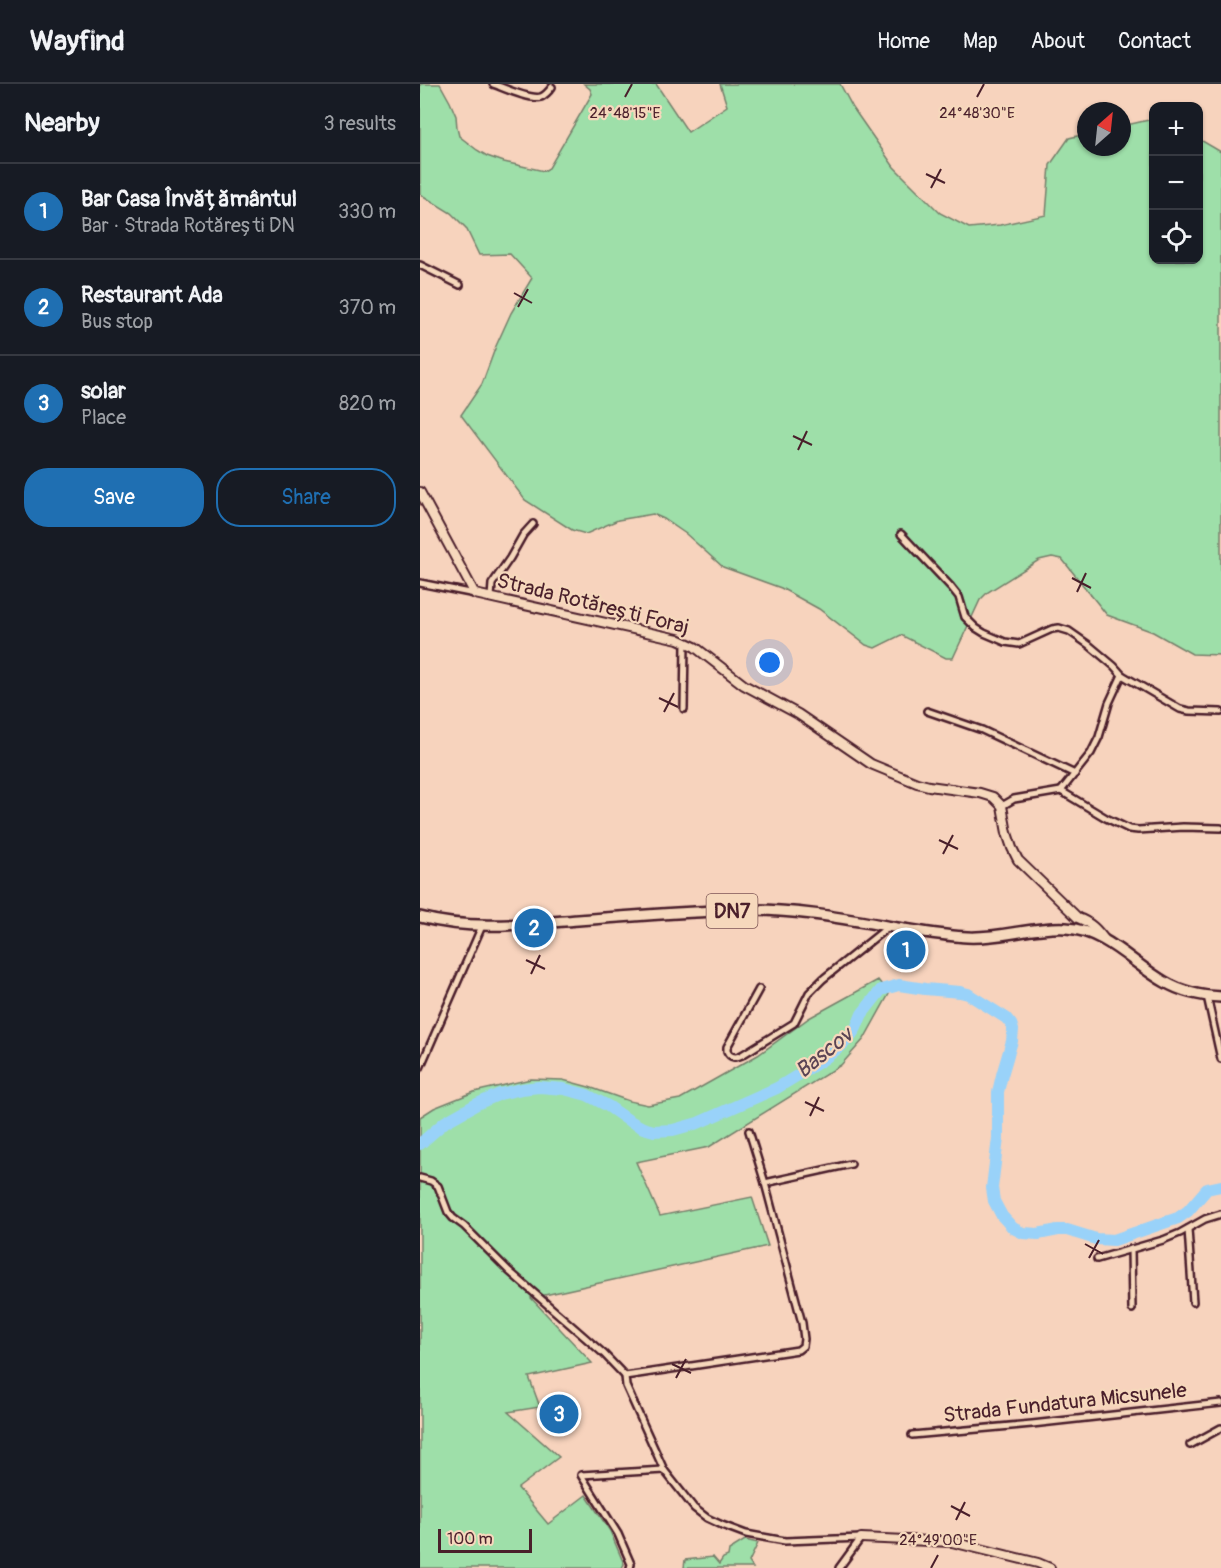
<!DOCTYPE html>
<html lang="en">
<head>
<meta charset="utf-8">
<style>
  :root { --surface:#171b24; --page:#20242c; --text:#f1f3f6; --muted:#9ea1a6; --line:#363941; --accent:#1f6fb2 }
  body { margin:0; font-family:Pangolin,sans-serif; background:var(--page); color:var(--text) }
  .controls { position:absolute; right:18px; top:18px; display:grid; overflow:hidden; border-radius:12px; box-shadow:0 2px 4px #0004 }
  .controls button { width:54px; height:54px; display:grid; place-items:center; padding:0; border:0; border-bottom:2px solid var(--line); background:var(--surface); color:var(--text); font:30px sans-serif }
  .compass { position:absolute; left:657px; top:18px; width:54px; height:54px; border-radius:50%; background:var(--surface); box-shadow:0 2px 4px #0004; rotate:27deg }
  .scale { position:absolute; left:18px; bottom:15px; width:94px; box-sizing:border-box; padding-left:6px; border:3px solid #4a1f2b; border-top:0; font-size:16px; line-height:21px; white-space:nowrap; color:#4a1f2b; -webkit-text-stroke:4px #f6d8bc; paint-order:stroke }
  .you { position:absolute; left:350px; top:579px; width:21px; height:21px; margin:-15px; border:4px solid #fff; border-radius:50%; background:#1a73e8; box-shadow:0 0 0 9px #1a73e833 }
  .badge { display:grid; place-items:center; width:39px; height:39px; border-radius:50%; background:var(--accent); color:#fff; font-size:20px; font-weight:700 }
  .pin { position:absolute; translate:-50% -50%; border:3px solid #fff; box-shadow:0 2px 6px #0006 }
  .list { margin:0; padding:0; list-style:none }
  h2 { display:flex; justify-content:space-between; align-items:center; height:78px; margin:0; padding:0 24px; font-size:26px }
  h2 small { font-size:20px; font-weight:400; color:var(--muted) }
  .list li { display:grid; grid-template-columns:39px 1fr auto; gap:18px; align-items:center; box-sizing:border-box; height:96px; padding:0 24px; border-top:2px solid var(--line) }
  .list b { display:block; font-size:22px; white-space:nowrap }
  .list p { margin:0; font-size:20px; white-space:nowrap; color:var(--muted) }
  .list em { font-size:20px; font-style:normal; color:var(--muted) }
  .actions { display:flex; gap:12px; padding:18px 24px }
  .actions a { flex:1; padding:14px 0; border:2px solid var(--accent); border-radius:24px; text-align:center; font-size:21px; color:var(--accent) }
  .actions .main { background:var(--accent); color:#fff }
  .icon { flex:none; width:33px; height:33px; fill:none; stroke:currentColor; stroke-width:2; stroke-linecap:round; stroke-linejoin:round }
  .map { position:relative; flex:none; width:801px; height:1484px; overflow:hidden }
  header { display:flex; align-items:center; gap:36px; box-sizing:border-box; height:84px; padding:0 30px; background:var(--surface); border-bottom:2px solid var(--line) }
  header strong { font-size:28px }
  nav { display:flex; gap:33px; margin-inline-start:auto; font-size:21px }
  main { display:flex }
  aside { flex:1; background:var(--surface) }
  .map>svg:first-child { display:block }
  .green { fill:#9edfa9; stroke:#747f6a; stroke-width:1.5 }
  .lines { fill:none; stroke-linecap:round; stroke-linejoin:round }
  .river { stroke:#99d2f9; stroke-width:12 }
  .street-casing { stroke:#4a1f2b; stroke-width:10 }
  .secondary-casing { stroke:#4a1f2b; stroke-width:12 }
  .highway-casing { stroke:#4a1f2b; stroke-width:14 }
  .street { stroke:#f6d8bc; stroke-width:5 }
  .secondary { stroke:#f6d8bc; stroke-width:8 }
  .highway { stroke:#f6d8bc; stroke-width:9 }
  .ticks { fill:none; stroke:#4a1f2b; stroke-width:2 }
  .labels { text-anchor:middle; dominant-baseline:central; stroke-width:4.5; stroke-linejoin:round; paint-order:stroke }
  .shield { fill:#f6d8bc; stroke:#7e5656; stroke-width:1.5 }
  .shield-label { font-size:20px; font-weight:bold; fill:#4a1f2b }
  .street-label { font-size:21px; fill:#4a1f2b; stroke:#f6d8bc }
  .water-label { font-size:22px; font-style:italic; fill:#5a4354; stroke:#f6d8bc }
  .ticks-label { font-size:15px; text-anchor:middle; fill:#4a1f2b; stroke:#f6d8bc; stroke-width:4.5; stroke-linejoin:round; paint-order:stroke }
</style>
</head>
<body>
<header>
<strong>Wayfind</strong>
<nav><a>Home</a><a>Map</a><a>About</a><a>Contact</a></nav>
</header>
<main>
<aside>
<h2>Nearby<small>3 results</small></h2>
<ul class="list">
<li><span class="badge">1</span><div><b>Bar Casa Învățământul</b><p>Bar · Strada Rotărești DN</p></div><em>330 m</em></li>
<li><span class="badge">2</span><div><b>Restaurant Ada</b><p>Bus stop</p></div><em>370 m</em></li>
<li><span class="badge">3</span><div><b>solar</b><p>Place</p></div><em>820 m</em></li>
</ul>
<div class="actions"><a class="main">Save</a><a>Share</a></div>
</aside>
<div class="map">
<svg width="801" height="1484" viewBox="0 0 801 1484">
  <rect width="100%" height="100%" fill="#f7d3bd"/>
  <filter id="ink" filterUnits="userSpaceOnUse"><feTurbulence type="fractalNoise" baseFrequency=".0167" numOctaves="2"/><feDisplacementMap in="SourceGraphic" scale="12" xChannelSelector="R" yChannelSelector="G"/><feConvolveMatrix kernelMatrix="1 2 1 2 8 2 1 2 1" color-interpolation-filters="sRGB"/></filter>
  <g filter="url(#ink)">
    <!-- green -->
    <g class="green">
      <path d="M0,0H20L30,18L36,32L37,44L39,52L57,66L67,72L84,78L124,87L129,84L172,10L170,5L164,0H236L268,48L307,22L300,0H420L433,24L474,83L520,129L549,144L580,141L626,131L630,81L649,54L666,50V63H702V42L733,35L734,176H778L779,55L801,68V571L772,570L733,548L687,531L642,475L632,473L619,476L568,508L560,516L533,574H526L481,551L455,564L446,561L399,525L361,504L303,483L266,450L244,435L233,430L198,436L166,450L152,446L105,416L41,331L62,300L76,262L91,229L112,194L90,170L59,171L46,144L31,129L0,110Z"/>
      <path d="M458,896L469,910L444,955L421,981L289,1063L216,1078L240,1132L332,1113L348,1162L111,1214L172,1279L109,1293L120,1323L88,1328L139,1373L98,1404L128,1440L166,1411L190,1447L204,1480L202,1484H0V1033L14,1024L54,1008L111,995L143,996L169,1003L209,1017L228,1021L260,1015L338,971L389,934Z"/>
      <path d="M325,1456L338,1459L329,1478L333,1484H264L265,1476L293,1473L299,1480L303,1474L308,1472L309,1466Z"/>
    </g>
    <g class="lines">
      <!-- river -->
      <path class="river" d="M0,1060L25,1038L57,1020L80,1010L102,1005L119,1003L144,1005L167,1011L188,1022L208,1036L223,1044L234,1047L253,1046L278,1039L357,1004L401,977L420,963L429,954L436,944L442,930L461,906L479,901L505,905L540,908L548,910L586,934L591,940L593,946L592,957L582,991L578,1008V1054L572,1104L574,1117L582,1132L593,1144L603,1149L618,1150L638,1146H647L676,1155L694,1156L758,1134L768,1127L787,1105L801,1102"/>
      <defs>
        <g id="street">
          <path d="M73,0C84,4 110,16 121,13C126,11 129,7 132,3"/>
          <path d="M0,181L40,201"/>
          <path d="M481,450L531,503L539,513L545,533L556,544L564,549L585,558L599,560L632,545L639,544L649,547L669,561L694,582L702,591L760,625L769,627L801,628"/>
          <path d="M0,499L55,510"/>
          <path d="M71,513L72,500L90,474L103,451L113,440"/>
          <path d="M264,625L265,559"/>
          <path d="M507,627L562,646L655,690"/>
          <path d="M641,707L671,669L679,653L689,619L702,591"/>
          <path d="M582,722L594,715L641,707L686,734L709,745L718,746L763,743L801,744"/>
          <path d="M339,905L307,963V967C310,974 316,974 322,971L374,939L389,909L403,895L468,843"/>
          <path d="M787,912L801,975"/>
          <path d="M0,984L62,842"/>
          <path d="M0,1094L11,1097L18,1102L28,1128L33,1134L44,1142L89,1187L184,1270L205,1292"/>
          <path d="M345,1099L431,1080"/>
          <path d="M768,1145L773,1218"/>
          <path d="M711,1165L712,1225"/>
          <path d="M677,1175L743,1156L760,1149L785,1135L801,1130"/>
          <path d="M205,1292L378,1266L383,1262L384,1255L382,1239L345,1099L329,1047"/>
          <path d="M205,1292L206,1302L244,1386L274,1424L287,1434L302,1441L326,1450L365,1457L441,1454"/>
          <path d="M492,1351L612,1340L801,1319"/>
          <path d="M770,1361L801,1344"/>
          <path d="M210,1484L211,1480L198,1450L161,1391L244,1386"/>
          <path d="M419,1484L441,1454"/>
        </g>
        <g id="secondary">
          <path d="M0,408L55,510L258,555L275,563L324,601L378,630L451,680L497,699L509,702L560,709L573,713L582,722L587,749L592,764L598,776L658,834C670,838 677,846 684,855"/>
          <path d="M441,1454L532,1458L618,1479L630,1484"/>
        </g>
        <path id="highway" d="M0,833C52,847 105,840 158,836C214,832 270,827 326,826C379,825 432,836 484,845C505,848 526,852 547,853C580,855 613,842 646,844C685,846 713,880 745,898C762,908 781,912 801,913"/>
      </defs>
      <!-- street casing -->
      <use href="#street" class="street-casing"/>
      <!-- secondary casing -->
      <use href="#secondary" class="secondary-casing"/>
      <!-- highway casing -->
      <use href="#highway" class="highway-casing"/>
      <!-- street -->
      <use href="#street" class="street"/>
      <!-- secondary -->
      <use href="#secondary" class="secondary"/>
      <!-- highway -->
      <use href="#highway" class="highway"/>
    </g>
  </g>
  <!-- ticks -->
  <path class="ticks" d="M205,13L212,0M557,13L564,0M506,90L525,99M511,104L521,85M94,209L112,219M98,223L108,205M373,352L392,361M378,366L387,347M652,494L671,504M657,508L666,489M239,614L258,623M244,628L254,609M519,756L538,765M523,770L533,751M106,876L125,885M111,890L120,871M385,1018L404,1027M390,1032L399,1013M665,1160L683,1170M669,1174L679,1156M252,1280L271,1289M256,1294L266,1275M531,1422L550,1432M536,1436L545,1418M511,1484L518,1471"/>
  <g class="labels">
    <!-- shield labels -->
    <rect class="shield" x="286.5" y="810" width="51" height="34" rx="4.5"/>
    <g class="shield-label">
      <text x="312" y="827">DN7</text>
    </g>
    <!-- street labels -->
    <g class="street-label">
      <text transform="translate(173 520) rotate(14)">Strada Rotărești Foraj</text>
      <text transform="translate(645 1319) rotate(-6)">Strada Fundatura Micsunele</text>
    </g>
    <!-- water labels -->
    <g class="water-label">
      <text transform="translate(404 969) rotate(-39)">Bascov</text>
    </g>
  </g>
  <g class="ticks-label">
    <text x="205" y="34">24°48'15"E</text>
    <text x="557" y="34">24°48'30"E</text>
    <text x="518" y="1461">24°49'00"E</text>
  </g>
</svg>
<div class="controls">
<button>+</button>
<button>−</button>
<button><svg class="icon" aria-label="locate" viewBox="0 0 24 24"><circle cx="12" cy="12" r="6"/><path d="M12 2v4M12 18v4M2 12h4M18 12h4"/></svg></button>
</div>
<svg class="compass" viewBox="-18 -18 36 36"><path d="M0-13l5 13h-10z" fill="#e53935"/><path d="M0 13l5-13h-10z" fill="#9ea1a6"/></svg>
<div class="scale">100 m</div>
<div class="you"></div>
<div class="pin badge" style="left:486px;top:866px">1</div>
<div class="pin badge" style="left:114px;top:844px">2</div>
<div class="pin badge" style="left:139px;top:1330px">3</div>
</div>
</main>
</body>
</html>
